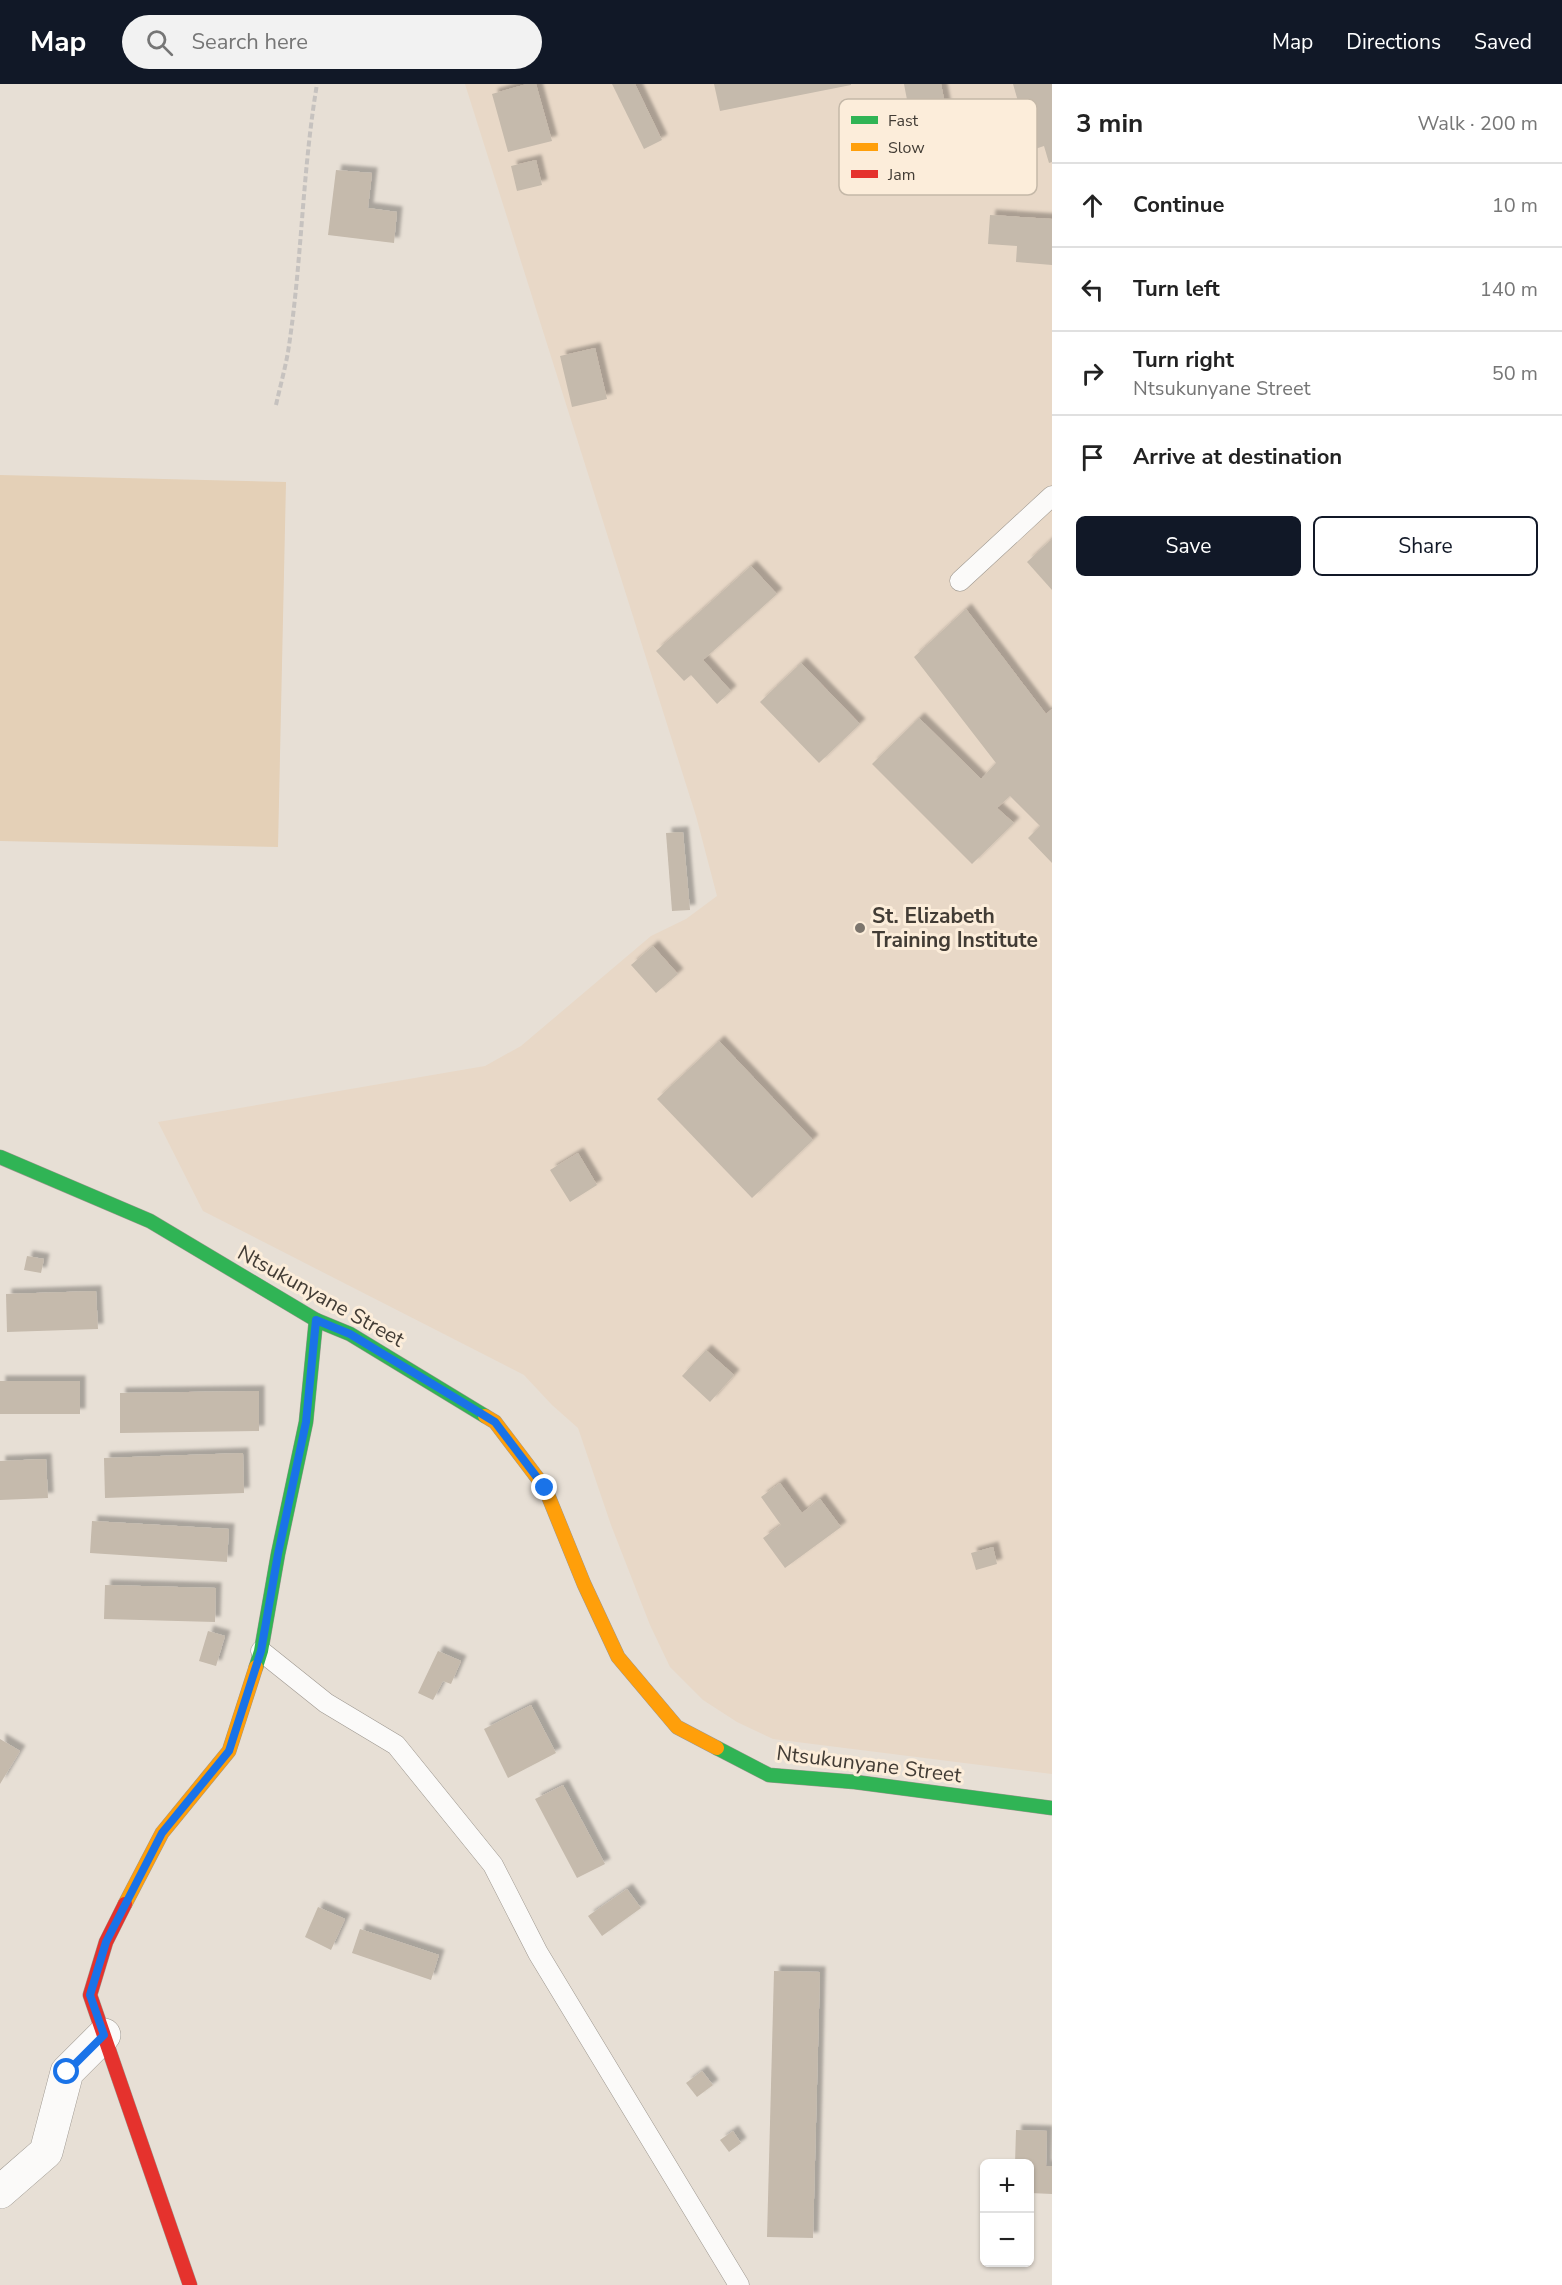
<!DOCTYPE html>
<html lang="en">
<head>
<meta charset="utf-8">
<style>
  :root { --surface:#fff; --page:#f2f2f2; --text:#222; --muted:#767676; --line:#e0e0e0; --accent:#111827 }
  body { margin:0; font-family:"Nunito Sans",sans-serif; background:var(--page); color:var(--text) }
  .controls { position:absolute; right:18px; bottom:18px; display:grid; overflow:hidden; border-radius:9px; box-shadow:0 2px 4px #0004 }
  .controls button { width:54px; height:54px; display:grid; place-items:center; padding:0; border:0; border-bottom:2px solid var(--line); background:var(--surface); color:var(--text); font:30px sans-serif }
  .stop { position:absolute; width:18px; height:18px; margin:-14px; border:4px solid #1a73e8; border-radius:50%; background:#fff }
  .stop.end { background:#1a73e8; border-color:#fff; box-shadow:0 2px 6px #0008 }
  .list { margin:0; padding:0; list-style:none }
  h2 { display:flex; justify-content:space-between; align-items:center; height:78px; margin:0; padding:0 24px; font-size:26px }
  h2 small { font-size:20px; font-weight:400; color:var(--muted) }
  .list li { display:grid; grid-template-columns:39px 1fr auto; gap:18px; align-items:center; box-sizing:border-box; height:84px; padding:0 24px; border-top:2px solid var(--line) }
  .list b { display:block; font-size:22px; white-space:nowrap }
  .list p { margin:0; font-size:20px; white-space:nowrap; color:var(--muted) }
  .list em { font-size:20px; font-style:normal; color:var(--muted) }
  .actions { display:flex; gap:12px; padding:18px 24px }
  .actions a { flex:1; padding:14px 0; border:2px solid var(--accent); border-radius:9px; text-align:center; font-size:21px; color:var(--accent) }
  .actions .main { background:var(--accent); color:#fff }
  .icon { flex:none; width:33px; height:33px; fill:none; stroke:currentColor; stroke-width:2; stroke-linecap:round; stroke-linejoin:round }
  .map { position:relative; flex:none; width:1052px; height:2201px; overflow:hidden }
  header { display:flex; align-items:center; gap:36px; box-sizing:border-box; height:84px; padding:0 30px; background:var(--accent); color:#fff }
  header strong { font-size:28px }
  nav { display:flex; gap:33px; margin-inline-start:auto; font-size:21px }
  .search { width:420px; height:54px; background:var(--page); display:flex; align-items:center; gap:15px; box-sizing:border-box; padding:0 21px; border-radius:33px; color:var(--muted); font-size:22px }
  main { display:flex }
  aside { flex:1; background:var(--surface) }
  .map>svg:first-child { display:block }
  .built { fill:#e8d8c7 }
  .green { fill:#e4d0b7 }
  .building { fill:#c5baac; filter:url(#shadow) }
  .lines { fill:none; stroke-linecap:round; stroke-linejoin:round }
  .lane-casing { stroke:#9d978f; stroke-width:21 }
  .street-casing { stroke:#9d978f; stroke-width:34 }
  .fast-casing { stroke:#9d978f; stroke-width:15 }
  .slow-casing { stroke:#9d978f; stroke-width:15 }
  .jam-casing { stroke:#9d978f; stroke-width:15 }
  .path { stroke:#c6c2bf; stroke-width:4; stroke-dasharray:6 3; stroke-linecap:butt }
  .lane { stroke:#fbfaf9; stroke-width:20 }
  .street { stroke:#fbfaf9; stroke-width:33 }
  .fast { stroke:#30b455; stroke-width:14 }
  .slow { stroke:#ff9f0a; stroke-width:14 }
  .jam { stroke:#e5322d; stroke-width:14 }
  .route { stroke:#1a73e8; stroke-width:8 }
  .poi-dot { fill:#7c756d; stroke:#fcedda; stroke-width:2 }
  .labels { text-anchor:middle; dominant-baseline:central; stroke-width:6; stroke-linejoin:round; paint-order:stroke }
  .poi-label { font-size:21px; font-weight:bold; fill:#423c35; stroke:#fcedda; text-anchor:start }
  .street-label { font-size:21px; fill:#423c35; stroke:#fcedda }
  .key { fill:#fcedda; stroke:#c4b8a8; stroke-width:1.5 }
  .key-label { font-size:16px; fill:#423c35 }
</style>
</head>
<body>
<header>
<strong>Map</strong>
<div class="search"><svg class="icon" aria-label="search" viewBox="0 0 24 24"><circle cx="10" cy="10" r="6"/><path d="M15 15l6 6"/></svg>Search here</div>
<nav><a>Map</a><a>Directions</a><a>Saved</a></nav>
</header>
<main>
<div class="map">
<svg width="1052" height="2201" viewBox="0 0 1052 2201">
  <defs>
    <filter id="shadow"><feDropShadow dx="5.5" dy="-5.5" stdDeviation="1.5" flood-color="#0004"/></filter>
  </defs>
  <rect width="100%" height="100%" fill="#e7dfd5"/>
  <!-- built -->
  <path class="built" d="M465,0H1052V1690L773,1655L737,1638L703,1616L670,1583L650,1541L611,1441L578,1344L552,1321L524,1291L203,1127L158,1038L485,982L521,962L651,852L686,835L717,812L696,732Z"/>
  <!-- green -->
  <path class="green" d="M0,391L286,398L278,763L0,757Z"/>
  <!-- building -->
  <g class="building">
    <path d="M527,0H536L552,57L508,68L492,10Z"/>
    <path d="M612,0H635L662,56L644,65Z"/>
    <path d="M714,0H851V1L720,27Z"/>
    <path d="M904,0H941L948,35L912,42Z"/>
    <path d="M1013,0H1052V78L1049,79L1044,62L1032,66Z"/>
    <path d="M536,76L542,101L517,107L511,82Z"/>
    <path d="M336,86L372,89L368,124L397,128L394,159L328,151Z"/>
    <path d="M990,131L1052,135V181L1016,178L1017,162L988,160Z"/>
    <path d="M595,264L607,315L572,323L560,272Z"/>
    <path d="M1052,455V506L1027,478Z"/>
    <path d="M751,482L777,510L703,576L731,607L717,620L691,591L684,597L656,567Z"/>
    <path d="M966,525L1046,630L1052,625V779L1028,754L1040,742L1010,712L997,724L1014,739L972,780L872,680L919,634L981,695L996,679L914,573Z"/>
    <path d="M801,579L860,640L819,679L760,618Z"/>
    <path d="M683,748L690,826L672,827L666,749Z"/>
    <path d="M653,862L678,890L656,909L631,881Z"/>
    <path d="M719,957L813,1056L752,1114L657,1015Z"/>
    <path d="M578,1069L597,1101L570,1118L550,1086Z"/>
    <path d="M27,1172L44,1175L41,1189L24,1186Z"/>
    <path d="M96,1207L98,1245L7,1248L6,1210Z"/>
    <path d="M706,1266L734,1291L710,1318L682,1292Z"/>
    <rect x="0" y="1297" width="80" height="33"/>
    <path d="M259,1307V1347L120,1349V1309Z"/>
    <path d="M243,1369L244,1409L105,1414L104,1374Z"/>
    <path d="M46,1375L48,1414L0,1416V1377Z"/>
    <path d="M780,1399L802,1429L820,1415L841,1443L785,1484L763,1454L781,1441L761,1413Z"/>
    <path d="M92,1437L229,1445L227,1478L90,1469Z"/>
    <path d="M993,1463L997,1480L976,1486L971,1469Z"/>
    <path d="M105,1501L216,1504L215,1538L104,1535Z"/>
    <path d="M208,1547L225,1552L216,1582L199,1577Z"/>
    <path d="M438,1567L461,1577L451,1600L443,1597L433,1616L418,1609Z"/>
    <path d="M531,1621L556,1669L508,1694L484,1645Z"/>
    <path d="M0,1655L20,1667L0,1700Z"/>
    <path d="M563,1701L605,1780L577,1794L535,1715Z"/>
    <path d="M627,1805L641,1824L602,1852L588,1832Z"/>
    <path d="M318,1823L345,1835L331,1866L305,1853Z"/>
    <path d="M360,1845L439,1871L431,1896L352,1869Z"/>
    <path d="M774,1887L820,1888L813,2154L767,2153Z"/>
    <path d="M702,1987L713,2001L697,2013L686,1999Z"/>
    <path d="M1016,2046L1047,2047L1046,2082H1052V2110L1030,2109V2080H1015Z"/>
    <path d="M733,2047L741,2059L729,2068L720,2056Z"/>
  </g>
  <g class="lines">
    <defs>
      <g id="lane">
        <path d="M960,497L1052,412"/>
        <path d="M261,1567L326,1619L396,1661L493,1781L538,1869L739,2201"/>
      </g>
      <path id="street" d="M0,2108L46,2068L67,1988L104,1951"/>
      <g id="fast">
        <path d="M0,1073L150,1137L316,1236L350,1250L485,1332"/>
        <path d="M256,1583L261,1567L278,1470L306,1338L316,1236"/>
        <path d="M717,1664L769,1691L855,1698L1052,1724"/>
      </g>
      <g id="slow">
        <path d="M485,1332L495,1338L545,1404L584,1500L618,1573L677,1643L717,1664"/>
        <path d="M125,1820L162,1749L229,1667L256,1583"/>
      </g>
      <path id="jam" d="M125,1820L106,1858L90,1911L190,2201"/>
    </defs>
    <!-- lane casing -->
    <use href="#lane" class="lane-casing"/>
    <!-- street casing -->
    <use href="#street" class="street-casing"/>
    <!-- fast casing -->
    <use href="#fast" class="fast-casing"/>
    <!-- slow casing -->
    <use href="#slow" class="slow-casing"/>
    <!-- jam casing -->
    <use href="#jam" class="jam-casing"/>
    <!-- path -->
    <path class="path" d="M276,321C280,303 285,285 288,268C302,179 302,89 317,0"/>
    <!-- lane -->
    <use href="#lane" class="lane"/>
    <!-- street -->
    <use href="#street" class="street"/>
    <!-- fast -->
    <use href="#fast" class="fast"/>
    <!-- slow -->
    <use href="#slow" class="slow"/>
    <!-- jam -->
    <use href="#jam" class="jam"/>
  </g>
  <g class="lines">
    <!-- route -->
    <path class="route" d="M67,1988L104,1951L90,1911L106,1858L162,1749L229,1667L261,1567L278,1470L306,1338L316,1236L350,1250L495,1338L545,1404"/>
  </g>
  <!-- markers -->
  <circle class="poi-dot" cx="860" cy="844" r="6"/>
  <g class="labels">
    <!-- poi labels -->
    <g class="poi-label">
      <text x="872" y="832">St. Elizabeth<tspan x="872" dy="24">Training Institute</tspan></text>
    </g>
    <!-- street labels -->
    <g class="street-label">
      <text transform="translate(321 1212) rotate(29)">Ntsukunyane Street</text>
      <text transform="translate(869 1680) rotate(7)">Ntsukunyane Street</text>
    </g>
  </g>
  <!-- legend -->
  <rect x="839" y="15" width="198" height="96" rx="9" class="key"/>
  <rect x="851" y="32" width="27" height="8" fill="#30b455"/>
  <rect x="851" y="59" width="27" height="8" fill="#ff9f0a"/>
  <rect x="851" y="86" width="27" height="8" fill="#e5322d"/>
  <g class="key-label">
    <text x="888" y="42">Fast</text>
    <text x="888" y="69">Slow</text>
    <text x="888" y="96">Jam</text>
  </g>
</svg>
<div class="controls">
<button>+</button>
<button>−</button>
</div>
<div class="stop" style="left:67px;top:1988px"></div>
<div class="stop end" style="left:545px;top:1404px"></div>
</div>
<aside>
<h2>3 min<small>Walk · 200 m</small></h2>
<ul class="list">
<li><svg class="icon" aria-label="ahead" viewBox="0 0 24 24"><path d="M12 20V5M6 11l6-6 6 6"/></svg><div><b>Continue</b></div><em>10 m</em></li>
<li><svg class="icon" aria-label="left" viewBox="0 0 24 24"><path d="M17 20v-9H6M10 6l-5 5 5 5"/></svg><div><b>Turn left</b></div><em>140 m</em></li>
<li><svg class="icon" aria-label="right" viewBox="0 0 24 24"><path d="M7 20v-9h11M14 6l5 5-5 5"/></svg><div><b>Turn right</b><p>Ntsukunyane Street</p></div><em>50 m</em></li>
<li><svg class="icon" aria-label="arrive" viewBox="0 0 24 24"><path d="M6 21V4h12l-3 4 3 4H6"/></svg><div><b>Arrive at destination</b></div></li>
</ul>
<div class="actions"><a class="main">Save</a><a>Share</a></div>
</aside>
</main>
</body>
</html>
